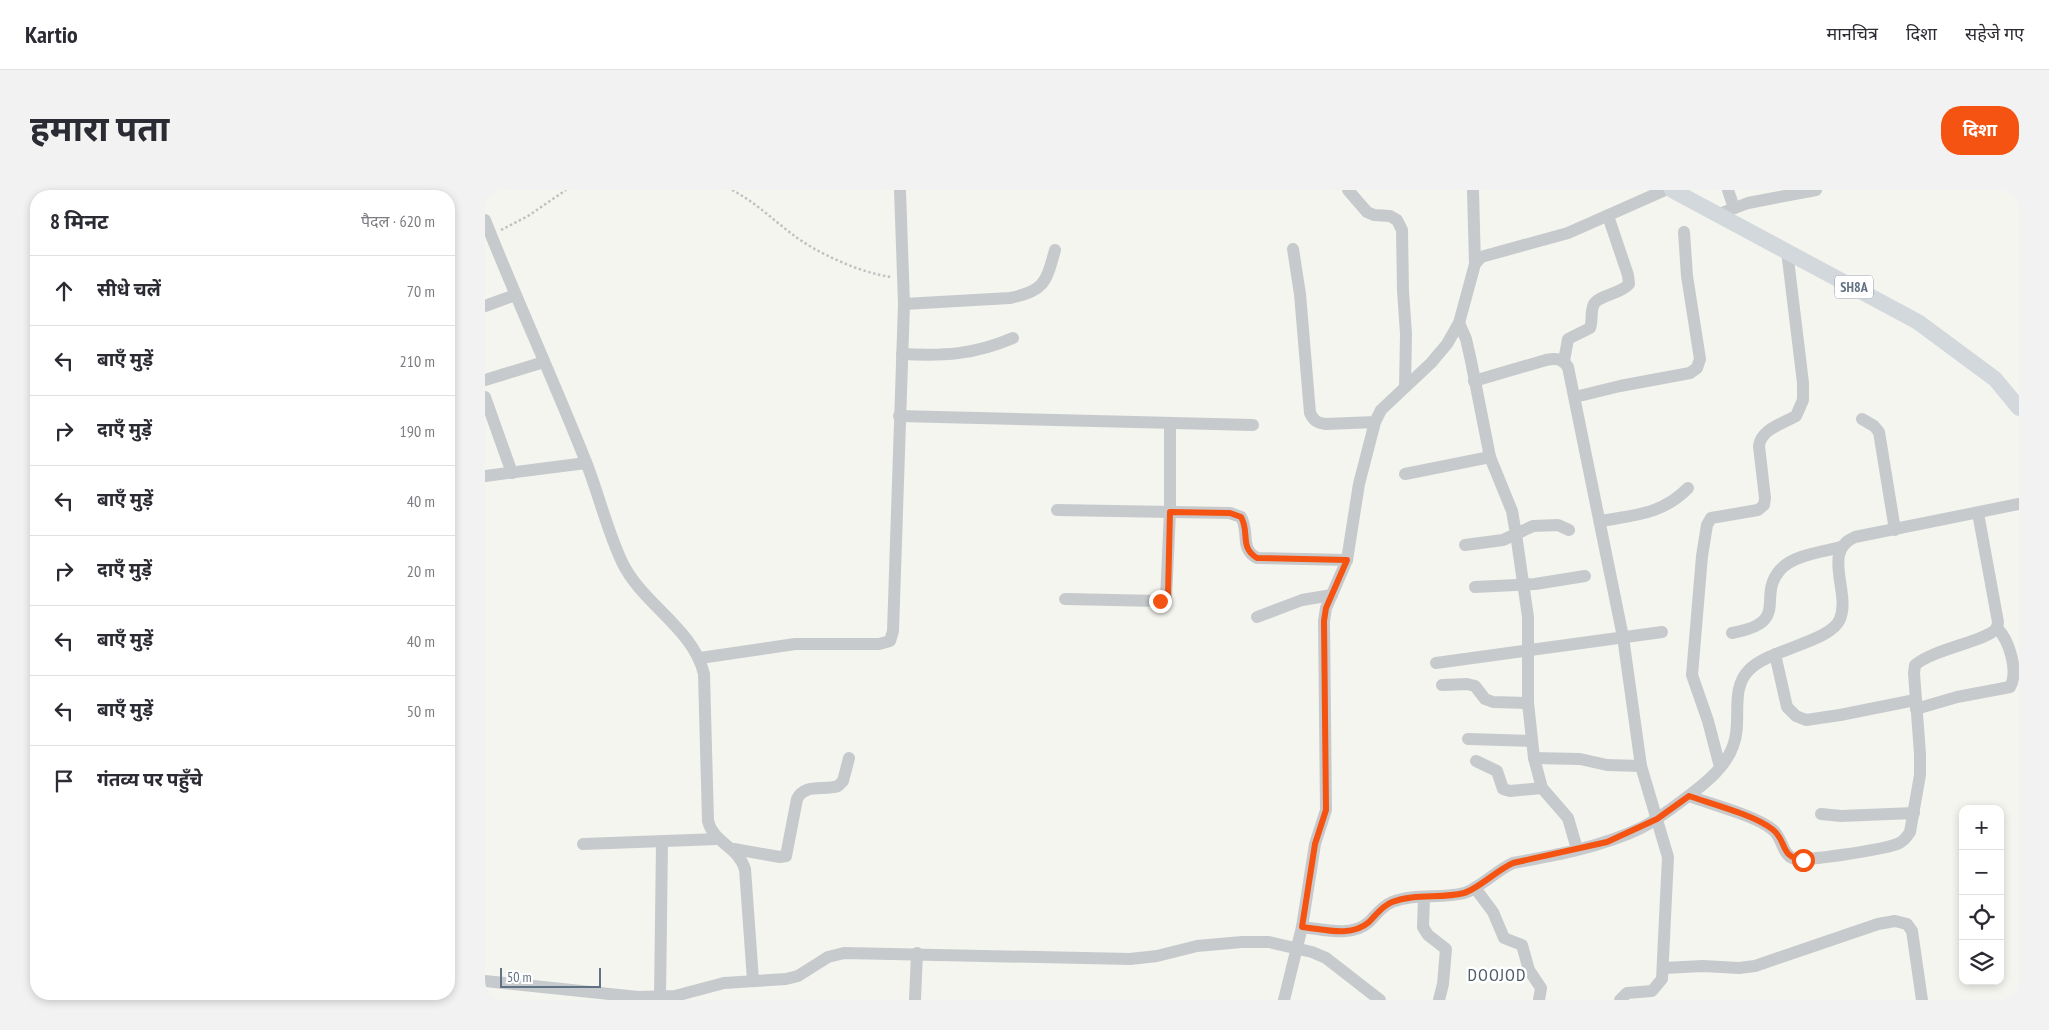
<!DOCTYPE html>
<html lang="hi">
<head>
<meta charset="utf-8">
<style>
  :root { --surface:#fff; --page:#f2f2f3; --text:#2b2b33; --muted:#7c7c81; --line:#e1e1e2; --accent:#f45311 }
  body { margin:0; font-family:"PT Sans Narrow","Noto Sans Devanagari",sans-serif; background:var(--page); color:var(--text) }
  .controls { position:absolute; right:15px; bottom:15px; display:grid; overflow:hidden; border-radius:10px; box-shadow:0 2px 8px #0003 }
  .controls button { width:45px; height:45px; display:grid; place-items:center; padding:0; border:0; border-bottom:1px solid var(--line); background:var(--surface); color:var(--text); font:25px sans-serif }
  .scale { position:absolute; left:15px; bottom:12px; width:101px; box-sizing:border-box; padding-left:5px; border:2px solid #617284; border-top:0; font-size:14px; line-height:18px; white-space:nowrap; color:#617284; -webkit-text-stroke:4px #fff; paint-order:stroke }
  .stop { position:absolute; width:15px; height:15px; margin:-11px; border:4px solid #f45311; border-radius:50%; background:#fff }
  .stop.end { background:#f45311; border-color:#fff; box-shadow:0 1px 5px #0008 }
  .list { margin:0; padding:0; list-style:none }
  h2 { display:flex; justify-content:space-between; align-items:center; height:65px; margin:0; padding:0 20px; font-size:21px }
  h2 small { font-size:16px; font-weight:400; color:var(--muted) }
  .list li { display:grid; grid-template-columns:32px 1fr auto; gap:15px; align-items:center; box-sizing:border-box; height:70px; padding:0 20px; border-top:1px solid var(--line) }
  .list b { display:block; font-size:19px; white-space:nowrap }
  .list em { font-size:16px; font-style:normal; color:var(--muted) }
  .icon { flex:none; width:28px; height:28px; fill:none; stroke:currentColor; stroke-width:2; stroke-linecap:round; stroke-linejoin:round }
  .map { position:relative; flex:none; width:1534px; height:810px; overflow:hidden; border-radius:20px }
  header { display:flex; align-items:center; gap:30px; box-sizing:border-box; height:70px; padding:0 25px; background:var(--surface); border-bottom:1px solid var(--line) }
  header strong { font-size:24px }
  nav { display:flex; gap:28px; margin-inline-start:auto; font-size:18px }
  .intro { display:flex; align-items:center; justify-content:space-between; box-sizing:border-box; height:120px; padding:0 30px }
  h1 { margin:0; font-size:35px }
  .button { padding:12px 22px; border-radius:20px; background:var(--accent); color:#fff; font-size:18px; font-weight:700 }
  main { display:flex; gap:30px; padding:0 30px }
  aside { flex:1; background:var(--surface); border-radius:20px; box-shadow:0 2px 8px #0003 }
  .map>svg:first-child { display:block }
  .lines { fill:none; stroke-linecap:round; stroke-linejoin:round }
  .path { stroke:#c0c1c3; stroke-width:2.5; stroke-dasharray:2.5 2.5; stroke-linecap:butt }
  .minor { stroke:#c7cacd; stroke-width:12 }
  .major { stroke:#d2d8dc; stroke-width:16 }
  .route { stroke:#f45311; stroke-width:6 }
  .labels { text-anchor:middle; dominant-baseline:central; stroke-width:5; stroke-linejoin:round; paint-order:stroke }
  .shield { fill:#fff; stroke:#909ca9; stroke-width:1 }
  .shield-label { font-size:14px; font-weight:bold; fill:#617284 }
  .quarter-label { font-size:18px; letter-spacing:1px; fill:#4f5c69; stroke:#fff }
</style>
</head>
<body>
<header>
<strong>Kartio</strong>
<nav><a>मानचित्र</a><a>दिशा</a><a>सहेजे गए</a></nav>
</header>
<div class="intro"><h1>हमारा पता</h1><a class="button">दिशा</a></div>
<main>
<aside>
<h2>8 मिनट<small>पैदल · 620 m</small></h2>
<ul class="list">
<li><svg class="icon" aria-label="ahead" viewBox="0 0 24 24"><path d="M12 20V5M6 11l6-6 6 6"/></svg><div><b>सीधे चलें</b></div><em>70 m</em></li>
<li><svg class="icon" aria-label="left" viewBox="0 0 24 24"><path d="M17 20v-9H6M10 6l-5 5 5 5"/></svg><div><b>बाएँ मुड़ें</b></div><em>210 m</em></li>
<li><svg class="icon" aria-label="right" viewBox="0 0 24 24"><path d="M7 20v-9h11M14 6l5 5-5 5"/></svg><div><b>दाएँ मुड़ें</b></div><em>190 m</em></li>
<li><svg class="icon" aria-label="left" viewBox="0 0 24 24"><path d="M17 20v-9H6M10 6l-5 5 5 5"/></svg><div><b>बाएँ मुड़ें</b></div><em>40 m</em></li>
<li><svg class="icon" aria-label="right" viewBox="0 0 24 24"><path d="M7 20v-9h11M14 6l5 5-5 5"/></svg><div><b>दाएँ मुड़ें</b></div><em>20 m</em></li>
<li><svg class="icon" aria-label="left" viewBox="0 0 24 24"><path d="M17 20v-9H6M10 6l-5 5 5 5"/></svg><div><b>बाएँ मुड़ें</b></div><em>40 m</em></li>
<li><svg class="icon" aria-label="left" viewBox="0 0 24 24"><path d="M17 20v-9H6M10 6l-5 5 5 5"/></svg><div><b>बाएँ मुड़ें</b></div><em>50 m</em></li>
<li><svg class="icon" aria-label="arrive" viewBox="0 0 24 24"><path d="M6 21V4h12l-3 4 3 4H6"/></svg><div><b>गंतव्य पर पहुँचे</b></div></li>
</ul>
</aside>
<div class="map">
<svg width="1534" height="810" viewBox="0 0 1534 810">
  <rect width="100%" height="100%" fill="#f5f5f0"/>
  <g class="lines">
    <!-- path -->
    <g class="path">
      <path d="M247,0C270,12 287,29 307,44C331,63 376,83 406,87"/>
      <path d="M16,40L43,26L81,0"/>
    </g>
    <!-- minor -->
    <g class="minor">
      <path d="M863,0L882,22L889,25L905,26L912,30L917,40L918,101L921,144L920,197"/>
      <path d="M988,0L990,74"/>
      <path d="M1243,0L1249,18"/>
      <path d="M1234,24L1263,13L1331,0"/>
      <path d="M0,30C32,111 69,191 101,272C114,305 122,340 137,372C157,414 208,438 219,484L223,631C229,654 252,655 260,679L268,790"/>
      <path d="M808,59L815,104L825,223C829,231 832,233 841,234L890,232"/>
      <path d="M419,114L525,108C560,101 561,92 570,60"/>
      <path d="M0,116L30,105"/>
      <path d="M974,133L981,149L986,171L1005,267L1027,321L1031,344L1043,427V513L1049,568L1057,598L1083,628L1092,659"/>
      <path d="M417,164C459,166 488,165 528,148"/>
      <path d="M1079,171L1083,149L1105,138C1108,130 1105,121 1109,114C1114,105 1136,104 1144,94L1143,85L1123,26"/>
      <path d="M0,190L59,172"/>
      <path d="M989,191L1061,170C1071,168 1077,168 1083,177L1138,447L1156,576L1183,667L1177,789L1167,801L1142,803L1135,810"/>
      <path d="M0,207L27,283"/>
      <path d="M1090,207L1135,196L1205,183L1212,178L1215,169L1202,86L1199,42"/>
      <path d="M414,226L768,235"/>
      <path d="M1377,229L1389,236L1394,242L1410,340"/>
      <path d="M920,284L1005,267"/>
      <path d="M0,286L101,273"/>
      <path d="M572,320L745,323L756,327C765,342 754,358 772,368L862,370"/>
      <path d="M1116,331C1150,325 1178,324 1203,298"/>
      <path d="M980,355L1018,350L1048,336L1073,335L1084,340"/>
      <path d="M990,397L1050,394L1100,386"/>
      <path d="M580,409L675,411L681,409L685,322V233"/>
      <path d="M772,427L817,410L847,405"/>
      <path d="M1247,443C1307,432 1271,408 1295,380C1308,365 1337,362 1356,357"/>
      <path d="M1290,464L1302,517L1311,526L1321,530L1355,525L1430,510"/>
      <path d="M215,468L310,454H394L405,451L408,441L419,114L415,0"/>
      <path d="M951,473L1177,442"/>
      <path d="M957,495L982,494L990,496L1000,509L1008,512L1043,513"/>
      <path d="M1431,519L1472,507L1525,497C1534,481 1524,450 1512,438"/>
      <path d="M983,549L1046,551"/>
      <path d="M1049,568L1095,569L1122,575L1156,576"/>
      <path d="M991,571L1012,581L1018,599L1025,601L1057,598"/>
      <path d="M1235,577L1223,531L1207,485L1217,366L1222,335L1226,328L1273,320L1279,315L1280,308L1274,256C1276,239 1297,234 1311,226L1318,210V193L1302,61"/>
      <path d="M1204,606C1225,614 1272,626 1288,640C1297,647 1297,663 1307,668C1316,673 1399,659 1412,654C1418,652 1422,647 1425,642L1435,585V564L1429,483L1430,475C1449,459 1501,451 1511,439C1512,437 1513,434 1513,432L1493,323"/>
      <path d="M1336,624L1356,626L1429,623"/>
      <path d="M98,654L233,649"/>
      <path d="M249,659L295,667L301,666L312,609C320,593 338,601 353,596L358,591L364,568"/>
      <path d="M990,698L1008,722L1019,748L1037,755L1044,780L1056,798L1054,810"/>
      <path d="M939,707L938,737L943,745L961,759L958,794L954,810"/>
      <path d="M817,737C838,739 866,748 884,732C891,725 897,716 907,712C930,703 956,709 979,703C993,699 1012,680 1028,673C1072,665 1116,657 1156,638C1174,629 1190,616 1206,604C1223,591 1241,576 1248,556C1258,532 1244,500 1264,480C1284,459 1346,452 1355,429C1366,402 1336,361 1370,347L1534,314"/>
      <path d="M1179,778L1218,776L1254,778L1270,776L1393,734L1410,731L1422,734L1427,741L1437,810"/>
      <path d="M0,791L153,807L190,806L239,793L301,789L313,786L343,767L359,763L645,769L672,766L712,756L757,752H784L827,762L841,768L895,810"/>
      <path d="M175,807L177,652"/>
      <path d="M430,810L432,763"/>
      <path d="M799,810L817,737L830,654L841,620L839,431L841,418L862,370L874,294L890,232L896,220L946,173L962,154L974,133L990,74L996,67L1083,43L1180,0"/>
    </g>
    <!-- major -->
    <path class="major" d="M1187,0L1433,132L1510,189L1534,218"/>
  </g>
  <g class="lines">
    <!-- route -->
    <path class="route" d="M675,411L681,409L683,404L685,322L745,323L756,327C765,342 754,357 772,368L862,370L841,418L839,431L841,620L830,654L817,737C838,739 866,748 884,732C891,725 897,716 907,712C930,703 956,709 979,703C993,699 1012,680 1028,673L1122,652L1172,629L1204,606C1227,614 1269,625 1287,639C1303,651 1294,667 1318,670"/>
  </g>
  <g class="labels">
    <!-- shield labels -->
    <rect class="shield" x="1350" y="85.5" width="38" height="23" rx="4"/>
    <g class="shield-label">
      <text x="1369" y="97">SH8A</text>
    </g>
    <!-- quarter labels -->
    <g class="quarter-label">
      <text x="1012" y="784">DOOJOD</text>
    </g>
  </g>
</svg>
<div class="controls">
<button>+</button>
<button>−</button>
<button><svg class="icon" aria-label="locate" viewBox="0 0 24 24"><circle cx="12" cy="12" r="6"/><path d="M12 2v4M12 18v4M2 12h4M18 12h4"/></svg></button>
<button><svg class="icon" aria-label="layers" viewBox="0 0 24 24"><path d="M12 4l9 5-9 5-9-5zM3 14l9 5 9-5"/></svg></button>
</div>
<div class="scale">50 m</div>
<div class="stop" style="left:1318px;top:670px"></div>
<div class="stop end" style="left:675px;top:411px"></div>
</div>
</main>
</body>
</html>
